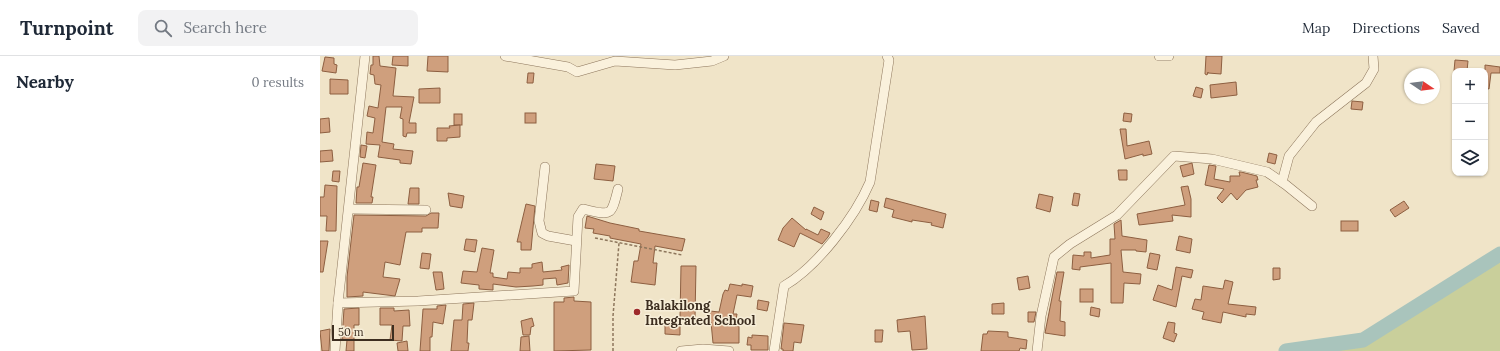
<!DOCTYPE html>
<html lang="en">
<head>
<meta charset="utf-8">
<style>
  :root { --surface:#fff; --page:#f2f2f3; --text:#1f2937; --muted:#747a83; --line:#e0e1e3 }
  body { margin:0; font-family:Lora,serif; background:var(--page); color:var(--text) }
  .controls { position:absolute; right:12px; top:12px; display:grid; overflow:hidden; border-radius:8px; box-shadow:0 1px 3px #0004 }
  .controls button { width:36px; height:36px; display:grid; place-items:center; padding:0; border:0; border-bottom:1px solid var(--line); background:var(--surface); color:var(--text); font:20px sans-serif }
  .compass { position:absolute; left:1084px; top:12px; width:36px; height:36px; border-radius:50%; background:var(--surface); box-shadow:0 1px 3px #0004; rotate:103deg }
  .scale { position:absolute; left:12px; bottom:10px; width:62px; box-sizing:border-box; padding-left:4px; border:2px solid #3d2e20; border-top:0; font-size:11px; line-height:14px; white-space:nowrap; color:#3d2e20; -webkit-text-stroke:3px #f7eed8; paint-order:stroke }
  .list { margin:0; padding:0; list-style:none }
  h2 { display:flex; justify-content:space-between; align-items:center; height:52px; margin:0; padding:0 16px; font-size:17px }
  h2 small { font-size:13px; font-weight:400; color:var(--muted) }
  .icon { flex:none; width:22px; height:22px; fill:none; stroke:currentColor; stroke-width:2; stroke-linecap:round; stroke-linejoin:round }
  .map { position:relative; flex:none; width:1180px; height:295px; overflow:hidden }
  header { display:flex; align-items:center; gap:24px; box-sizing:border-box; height:56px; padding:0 20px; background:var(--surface); border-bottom:1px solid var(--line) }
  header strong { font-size:19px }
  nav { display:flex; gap:22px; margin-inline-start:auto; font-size:14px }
  .search { width:280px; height:36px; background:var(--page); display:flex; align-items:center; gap:10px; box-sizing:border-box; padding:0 14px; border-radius:8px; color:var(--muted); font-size:15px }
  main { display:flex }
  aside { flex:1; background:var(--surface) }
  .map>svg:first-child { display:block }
  .green { fill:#c9cf9b }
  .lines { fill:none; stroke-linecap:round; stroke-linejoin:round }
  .river { stroke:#a9c4bc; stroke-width:15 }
  .building { fill:#cf9f7d; stroke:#8d5f41 }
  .minor-casing { stroke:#8d765c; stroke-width:10 }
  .path { stroke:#8d765c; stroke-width:1.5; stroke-dasharray:3 2; stroke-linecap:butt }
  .minor { stroke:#faf1dc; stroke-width:9 }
  .poi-dot { fill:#9e2a2b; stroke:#f7eed8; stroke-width:1.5 }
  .labels { text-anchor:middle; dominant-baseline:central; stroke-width:3; stroke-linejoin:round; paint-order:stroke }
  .poi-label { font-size:13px; font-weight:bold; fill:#3d2e20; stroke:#f7eed8; text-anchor:start }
</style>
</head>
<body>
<header>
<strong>Turnpoint</strong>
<div class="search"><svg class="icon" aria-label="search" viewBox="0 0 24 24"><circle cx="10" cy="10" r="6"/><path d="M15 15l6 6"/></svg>Search here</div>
<nav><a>Map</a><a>Directions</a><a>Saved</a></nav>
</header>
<main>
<aside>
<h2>Nearby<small>0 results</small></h2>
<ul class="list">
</ul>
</aside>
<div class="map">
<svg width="1180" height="295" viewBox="0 0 1180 295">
  <rect width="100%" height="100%" fill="#f0e4c8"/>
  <!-- green -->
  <path class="green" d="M1180,198V295H976L1043,284Z"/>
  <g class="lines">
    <!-- river -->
    <path class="river" d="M966,295L1043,284L1180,198"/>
  </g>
  <!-- building -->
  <g class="building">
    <path d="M53,0H59L60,10L76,12L73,40L94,41L89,67H96V77H87L86,81L83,80V63L80,62L82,51H66L62,86L74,88L73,93L93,95L91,108L80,107V104L58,101L60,89L46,88L47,76L53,77L55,62L47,60L49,50L58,52L61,29L55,28L54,19L50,18L51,9H53Z"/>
    <path d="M73,0H88V10L72,9Z"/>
    <path d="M108,0H128V16L107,15Z"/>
    <path d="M886,0H902L901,18L888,17V16L887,19L885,18Z"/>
    <path d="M5,1L14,2V8L17,9L16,17L2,15Z"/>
    <path d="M1135,4L1148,5L1147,15H1134Z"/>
    <path d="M1165,9L1180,11V17H1171L1169,33L1165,32Z"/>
    <path d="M208,17H214L213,27H207Z"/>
    <path d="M10,23L28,24V38H10Z"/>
    <path d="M916,26L917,39L891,42L890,29Z"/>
    <path d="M876,31L883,33L881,42L873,40Z"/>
    <path d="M120,32V47H99V33Z"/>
    <path d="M1032,45L1043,46L1042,54L1031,53Z"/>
    <rect x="205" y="57" width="11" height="10"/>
    <path d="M804,57L812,58L811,66L803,65Z"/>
    <rect x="134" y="58" width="8" height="11"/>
    <path d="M9,62L10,76L0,77V63Z"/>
    <path d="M140,69V81L127,82V85H117V72H130L129,70Z"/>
    <path d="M800,73H806L807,90L829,85L832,98L823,100V98L805,103Z"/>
    <path d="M41,89L47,90L45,102L40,101Z"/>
    <path d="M12,94L13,105L0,106V95Z"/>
    <path d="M949,97L957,99L955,108L947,106Z"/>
    <path d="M43,107L56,109L51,141H53L52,147H36L37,131H39Z"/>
    <path d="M872,107L874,118L863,121L860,110Z"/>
    <path d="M276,108L295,110L293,125L274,123Z"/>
    <path d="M889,109L896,110L894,123L910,126V120H920L919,116H921L937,120L938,124H936L938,131L926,134L917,144L911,137L902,147L897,142L904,133L885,129Z"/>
    <path d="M798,114H807V124H799Z"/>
    <path d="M13,115H20L19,126L12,125Z"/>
    <path d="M5,129L17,130L16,175H6L7,160H0V141H4Z"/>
    <path d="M868,130L871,143V161L852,159L853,165L819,169L817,158L865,149L861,131Z"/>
    <path d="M90,132H99V148H88Z"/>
    <path d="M128,137L144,140L142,152L130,150Z"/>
    <path d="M754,137L760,138L758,150L752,149Z"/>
    <path d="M719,138L733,141L730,156L716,152Z"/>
    <path d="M566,142L626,158L623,172L611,169L612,167L592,164V166L572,161L574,154L564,151Z"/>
    <path d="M551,144L559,146L557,156L549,154Z"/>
    <path d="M1084,145L1089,152L1075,161L1070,154Z"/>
    <path d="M206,148L215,150L211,194H201V186H197Z"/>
    <path d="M494,151L504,156L501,164L491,158Z"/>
    <path d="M111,157H119L118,172H102V176H86L80,209L65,206L63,221L80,223L75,240L43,236V240L27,241V221L34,159L106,160Z"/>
    <path d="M267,160L290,167L319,173V175L365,183L362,195L335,190L333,207H337L335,229L311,226L314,205H318L321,188L290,182V180L273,177L274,173L265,172Z"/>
    <path d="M472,162L486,174V173L498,179L501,173L510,177L508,181L502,188L480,177L474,191L458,184L463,172Z"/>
    <path d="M801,164L802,180L827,184L826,196L816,195V194H801L803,216L821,218L820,228L804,227L803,247H791V207L760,211V214L752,213L753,199L764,200V196H771V202L790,199V183H795L794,168Z"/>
    <rect x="1021" y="165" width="17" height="10"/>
    <path d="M859,180L872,183L870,197L856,194Z"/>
    <path d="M146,183L157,184L155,196L144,194Z"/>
    <path d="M0,185H8L3,216H0Z"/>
    <path d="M162,192L174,194L170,217H173V221L187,223L188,216L200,217V212H212V208L222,206L223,216L242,214L241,211L249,209L248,227L237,229L236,222L223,223V229L213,230L196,231L173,228V234L159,233V229L141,227L143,215L157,216Z"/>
    <path d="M102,197L111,198L109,213L100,212Z"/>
    <path d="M830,197L840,199L837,214L827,212Z"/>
    <path d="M361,210H376L375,262H360Z"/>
    <path d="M856,211L873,214L871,222L862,220L856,251L833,244L838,229L852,234Z"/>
    <path d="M953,212H960V223L953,224Z"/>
    <path d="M113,216H122L124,233L116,234Z"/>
    <path d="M737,216H744L739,245H741L740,265L745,266V280L725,277Z"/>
    <path d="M708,220L710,232L699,234L697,222Z"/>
    <path d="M905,224L913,226L908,248L936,251L935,259L926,258V261L903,256L901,267L882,263L884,256L872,253L875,243L881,244L883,230L903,233Z"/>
    <path d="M410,228L422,230V228L433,230L431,241L417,239L413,258H417L415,270H419V287H393L391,266H389L390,255L399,256L403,238L405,234L408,235Z"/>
    <rect x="760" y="233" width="13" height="13"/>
    <path d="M254,241V245L271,246V294L234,295V246H244V242Z"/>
    <path d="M438,244L449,246L447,255L437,253Z"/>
    <path d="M154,247L152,264H148L147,287H149L148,295H131L134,264H142L143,248Z"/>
    <path d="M684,247V258H672V248Z"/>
    <path d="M126,249L123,268L113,266L112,281H110V295H100L103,253H117V250Z"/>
    <path d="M771,251L780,253L779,261L770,259Z"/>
    <path d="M39,252V269H34V295H26L27,284L22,283L24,253Z"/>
    <path d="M60,252H74V255L89,254L90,270H83L82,285L70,284L72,269H60Z"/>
    <path d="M708,256H716L714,266H708Z"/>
    <path d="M605,260L607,293L592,294L590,275L578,276L577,264Z"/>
    <path d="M212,262L214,270L211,271L210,279H203L201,265Z"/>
    <path d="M848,266L855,267L854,277L857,278L854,286L843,282Z"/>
    <path d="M464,267L484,269L481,287L474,286L473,295H463V293H461Z"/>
    <path d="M345,268H360V279L345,278Z"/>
    <path d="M10,273L9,295H2L0,275Z"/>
    <path d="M555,274H563L562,286H555Z"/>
    <path d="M668,275L688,276V281L707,284L706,293L700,292L699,295H661L663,278H667Z"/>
    <path d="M432,279L448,280V294H431V289H427L428,281L432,282Z"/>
    <path d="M209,280L210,295H200L201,281Z"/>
    <path d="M87,285L88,295H78L77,287Z"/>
  </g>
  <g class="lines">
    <defs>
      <g id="minor">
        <path d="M185,0L248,11L257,16L295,5L355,9L392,5L404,0"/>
        <path d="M839,0H849"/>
        <path d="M225,111L219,165L222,177L228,180L256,185"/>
        <path d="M962,126L969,100L996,66L1046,27L1054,13L1053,0"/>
        <path d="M29,153L106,154"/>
        <path d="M18,247L98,245L254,235L258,161L263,153C291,159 291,162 298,133"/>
        <path d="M15,295L18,247L45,0"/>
        <path d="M361,295L383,293L409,295"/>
        <path d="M454,295L464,230C497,211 535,161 550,126L569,4L567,0"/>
        <path d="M717,295L721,260L734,201L750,188L797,159L854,100L892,103L947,116L966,129L992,150"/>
      </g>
    </defs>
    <!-- minor casing -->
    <use href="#minor" class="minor-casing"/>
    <!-- path -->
    <g class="path">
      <path d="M275,182L362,199"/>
      <path d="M293,295V260L299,187"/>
    </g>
    <!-- minor -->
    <use href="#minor" class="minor"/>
  </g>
  <!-- markers -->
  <circle class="poi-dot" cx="317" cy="256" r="4"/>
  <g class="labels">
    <!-- poi labels -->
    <g class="poi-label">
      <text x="325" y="249">Balakilong<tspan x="325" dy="15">Integrated School</tspan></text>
    </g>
  </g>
</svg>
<div class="controls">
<button>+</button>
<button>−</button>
<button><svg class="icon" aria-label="layers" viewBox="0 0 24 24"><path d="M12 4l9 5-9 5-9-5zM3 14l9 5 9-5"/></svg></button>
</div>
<svg class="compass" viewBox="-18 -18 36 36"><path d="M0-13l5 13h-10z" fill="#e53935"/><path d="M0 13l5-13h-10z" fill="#747a83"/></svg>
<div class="scale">50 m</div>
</div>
</main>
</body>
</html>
